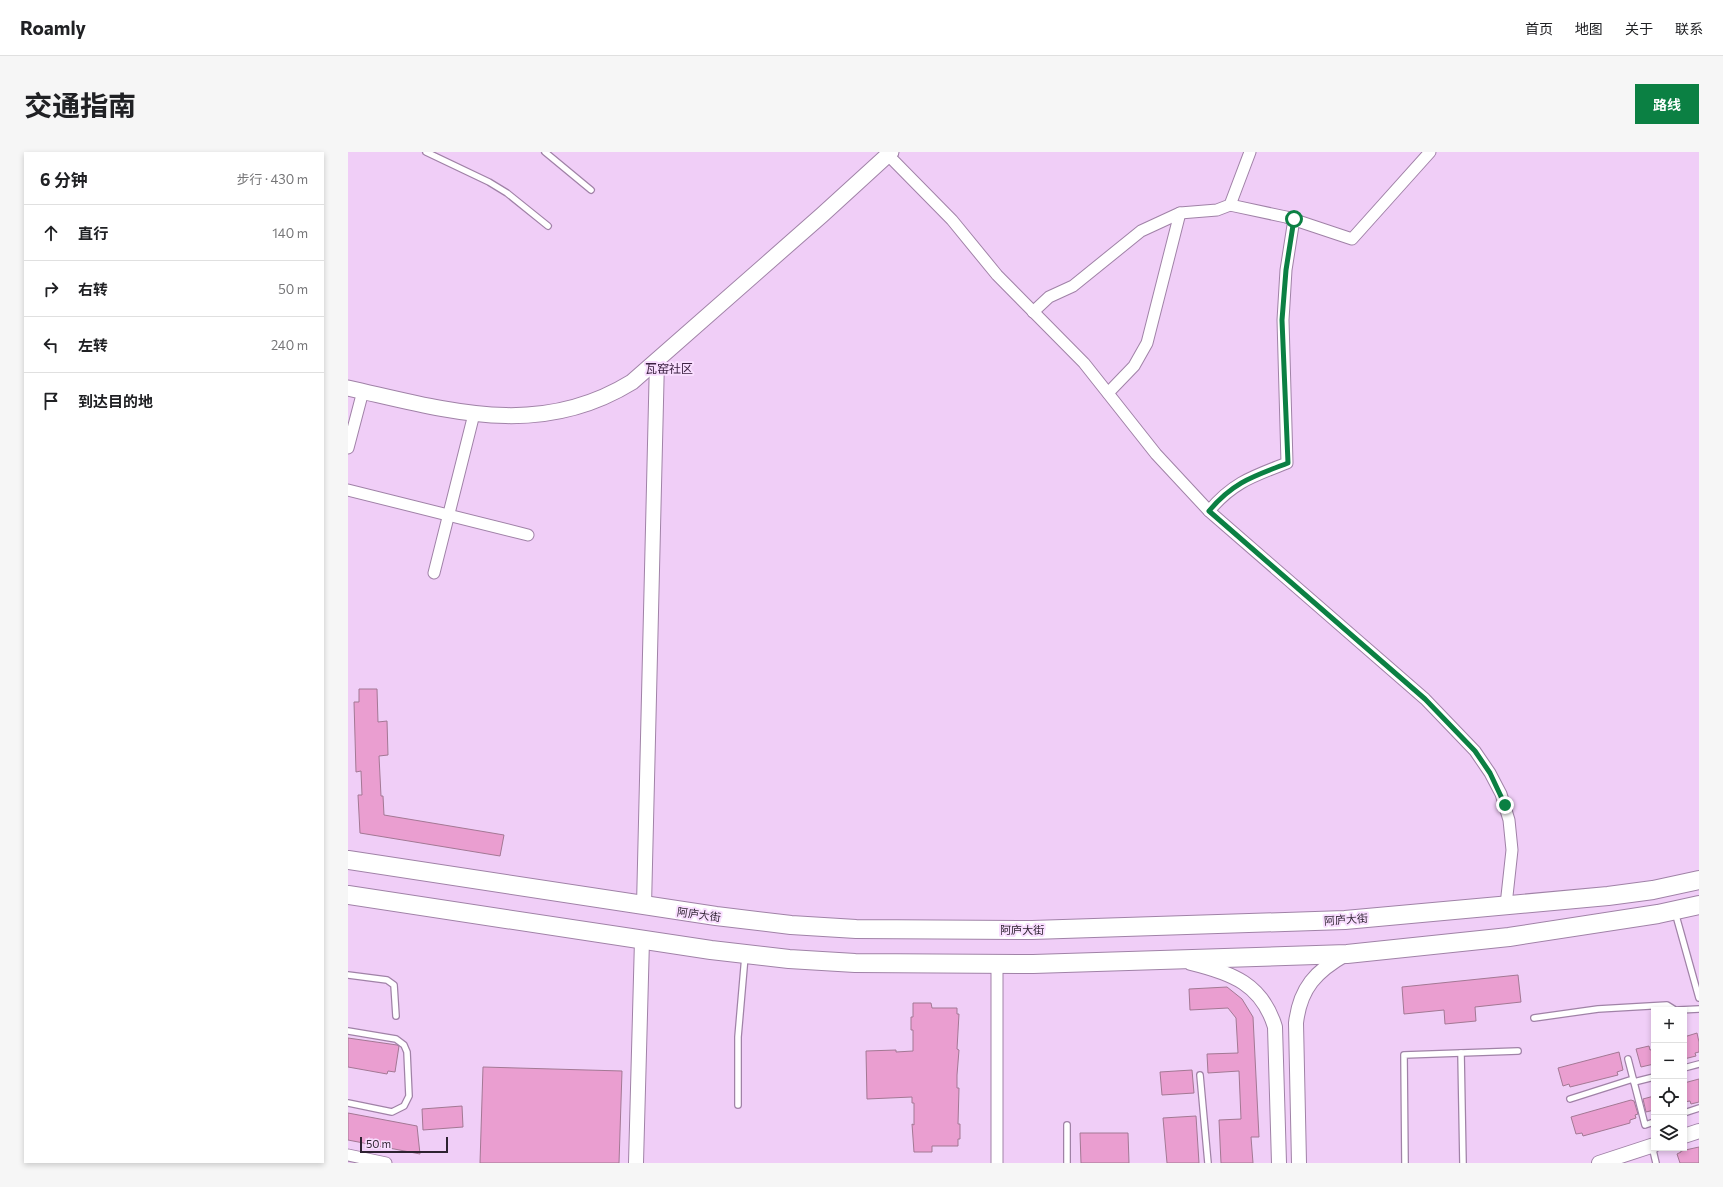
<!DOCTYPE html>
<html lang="zh">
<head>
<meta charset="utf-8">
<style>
  :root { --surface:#fff; --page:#f6f6f6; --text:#202124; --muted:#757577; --line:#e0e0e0; --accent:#0b8043 }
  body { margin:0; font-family:Commissioner,"Noto Sans SC",sans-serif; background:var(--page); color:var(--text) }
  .controls { position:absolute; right:12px; bottom:12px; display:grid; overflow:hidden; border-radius:0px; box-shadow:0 2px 6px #0003 }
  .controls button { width:36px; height:36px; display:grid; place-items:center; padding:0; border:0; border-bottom:1px solid var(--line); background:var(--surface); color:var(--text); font:20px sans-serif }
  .scale { position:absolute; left:12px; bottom:10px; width:88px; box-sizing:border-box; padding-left:4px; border:2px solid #2e2231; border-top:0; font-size:11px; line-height:14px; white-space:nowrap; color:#2e2231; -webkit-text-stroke:3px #f9deff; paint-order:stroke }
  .stop { position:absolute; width:12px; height:12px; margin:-9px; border:3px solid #0b8043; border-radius:50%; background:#fff }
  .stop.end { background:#0b8043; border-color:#fff; box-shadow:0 1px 4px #0008 }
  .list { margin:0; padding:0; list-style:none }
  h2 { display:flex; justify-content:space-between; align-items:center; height:52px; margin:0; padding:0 16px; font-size:17px }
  h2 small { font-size:13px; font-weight:400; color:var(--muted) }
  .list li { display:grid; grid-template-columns:26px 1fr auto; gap:12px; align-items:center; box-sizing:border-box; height:56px; padding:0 16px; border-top:1px solid var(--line) }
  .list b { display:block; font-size:15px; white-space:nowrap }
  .list em { font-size:13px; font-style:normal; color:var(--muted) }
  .icon { flex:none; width:22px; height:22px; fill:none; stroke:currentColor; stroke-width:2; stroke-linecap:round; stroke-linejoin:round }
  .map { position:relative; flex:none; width:1351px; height:1011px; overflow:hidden; border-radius:0px }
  header { display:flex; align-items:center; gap:24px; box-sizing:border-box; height:56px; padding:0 20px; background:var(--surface); border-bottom:1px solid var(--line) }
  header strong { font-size:19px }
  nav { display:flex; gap:22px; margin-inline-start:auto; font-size:14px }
  .intro { display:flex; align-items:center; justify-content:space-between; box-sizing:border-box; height:96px; padding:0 24px }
  h1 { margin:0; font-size:28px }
  .button { padding:10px 18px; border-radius:0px; background:var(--accent); color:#fff; font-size:14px; font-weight:700 }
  main { display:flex; gap:24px; padding:0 24px }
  aside { flex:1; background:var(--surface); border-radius:0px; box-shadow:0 2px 6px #0003 }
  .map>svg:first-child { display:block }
  .building { fill:#ea9ed0; stroke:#a37894 }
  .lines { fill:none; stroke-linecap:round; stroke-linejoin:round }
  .service-casing { stroke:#a082a7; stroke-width:8 }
  .minor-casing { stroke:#a082a7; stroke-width:13 }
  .tertiary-casing { stroke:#a082a7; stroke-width:16 }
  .secondary-casing { stroke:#a082a7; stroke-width:17 }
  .trunk-casing { stroke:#a082a7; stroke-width:20 }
  .service { stroke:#fff; stroke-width:5.5 }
  .minor { stroke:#fff; stroke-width:11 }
  .tertiary { stroke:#fff; stroke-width:14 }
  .secondary { stroke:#fff; stroke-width:15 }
  .trunk { stroke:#fff; stroke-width:18 }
  .route { stroke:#0b8043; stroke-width:5 }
  .labels { text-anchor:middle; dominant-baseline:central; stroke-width:4; stroke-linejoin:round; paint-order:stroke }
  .street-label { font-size:11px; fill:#2e2231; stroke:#f9deff }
  .neighbourhood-label { font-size:12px; fill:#3b2141; stroke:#f9deff }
</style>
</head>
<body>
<header>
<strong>Roamly</strong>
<nav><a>首页</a><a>地图</a><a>关于</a><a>联系</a></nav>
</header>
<div class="intro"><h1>交通指南</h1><a class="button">路线</a></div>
<main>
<aside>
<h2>6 分钟<small>步行 · 430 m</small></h2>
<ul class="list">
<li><svg class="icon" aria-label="ahead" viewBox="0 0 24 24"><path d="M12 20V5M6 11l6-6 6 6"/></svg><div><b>直行</b></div><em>140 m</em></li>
<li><svg class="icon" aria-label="right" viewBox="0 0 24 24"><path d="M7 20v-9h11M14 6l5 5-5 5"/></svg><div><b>右转</b></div><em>50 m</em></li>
<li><svg class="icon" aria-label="left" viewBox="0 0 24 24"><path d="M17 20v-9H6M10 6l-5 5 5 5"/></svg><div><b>左转</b></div><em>240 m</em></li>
<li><svg class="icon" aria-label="arrive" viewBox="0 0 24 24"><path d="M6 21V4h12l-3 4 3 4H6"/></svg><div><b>到达目的地</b></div></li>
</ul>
</aside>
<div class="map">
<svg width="1351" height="1011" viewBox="0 0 1351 1011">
  <rect width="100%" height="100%" fill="#f0cef7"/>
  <!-- building -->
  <g class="building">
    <path d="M11,537H29L30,570L39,569L40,603L31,604L33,644H35L36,663L156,683L152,704L12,681L10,643H14L13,619L8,620L6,550H11Z"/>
    <path d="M1170,823L1173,850L1127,855L1128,869L1097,872L1096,858L1056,862L1054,835Z"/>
    <path d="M879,835L894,847L905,865L911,985H903L905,1011H873L871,968L893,967L891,919L860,921L859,902L890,901L888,866L880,856L842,858L841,837Z"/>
    <path d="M565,851H583L584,856H609V862H611L609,897L611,898L609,923V936H611L610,972H612V987H610V994H584V1000H566L564,972L566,973V951H564V945L519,947L518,899L548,898V900L565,899V878H563V865H565Z"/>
    <path d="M1349,881L1351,890V900L1347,901L1348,904L1336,907V885Z"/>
    <path d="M0,886L49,893L51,894L47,920L40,919L39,922L0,915Z"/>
    <path d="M1301,894L1302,898L1306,897V912L1293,915L1288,897Z"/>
    <path d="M1271,900L1275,918L1269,920L1270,923L1222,935L1221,932L1215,934L1210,916Z"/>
    <path d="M135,915L274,919L271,1011H132Z"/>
    <path d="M844,918L846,941L814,943L812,920Z"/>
    <path d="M1351,927V950L1343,952L1342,949L1336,950V931Z"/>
    <path d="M1306,944V958L1298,960L1295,947Z"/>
    <path d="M1283,948L1286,949L1290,962L1287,963L1288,966L1282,968V971L1235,984L1234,981L1228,982L1223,965Z"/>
    <path d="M114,954L115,975L75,978L74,957Z"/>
    <path d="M0,961L69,974L72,1002L0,988Z"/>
    <path d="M848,964L851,1011H819L815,966Z"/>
    <path d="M732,981H780L781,1011H733Z"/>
    <path d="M1351,995V1011H1332L1329,1002L1333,1000V999Z"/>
  </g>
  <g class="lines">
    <defs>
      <g id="service">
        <path d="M78,0L141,30L159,41L200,74"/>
        <path d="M197,0L243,38"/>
        <path d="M1327,760L1351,846"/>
        <path d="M0,823L39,828L46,833L48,864"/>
        <path d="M1331,858L1351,857"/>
        <path d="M1186,866L1250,857L1319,853L1327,858"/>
        <path d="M0,879L48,887L56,893L59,900L61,944L56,954L44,960L0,951"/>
        <path d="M1113,901L1115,1011"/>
        <path d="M1280,907L1297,973L1306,970"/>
        <path d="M1336,916L1351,912"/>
        <path d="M852,923L860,1011"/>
        <path d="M1286,930L1306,925"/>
        <path d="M1222,947L1285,927"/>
        <path d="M390,953V885L397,804"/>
        <path d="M1336,961L1351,956"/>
        <path d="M719,973V1011"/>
        <path d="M1304,994L1308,1011"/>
        <path d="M1057,1011L1056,903L1170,899"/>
      </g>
      <g id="minor">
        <path d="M540,3L604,68L649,123L736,211L808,302L861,359L1077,547L1127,599L1142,621L1153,642L1161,668L1164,698L1158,753"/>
        <path d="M882,53L938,65L1004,87L1082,0"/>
        <path d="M685,160L701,145L725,134L793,79L832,61L869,58L882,53L902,0"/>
        <path d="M760,241L786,214L799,191L832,61"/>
        <path d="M0,296L15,239"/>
        <path d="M0,338L180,383"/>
        <path d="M861,359C885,330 906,324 939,311L935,168L938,118L946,67"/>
        <path d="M86,421L126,262"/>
        <path d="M649,812V1011"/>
        <path d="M0,1003L38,1011"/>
      </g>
      <g id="tertiary">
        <path d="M296,754L309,208"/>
        <path d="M843,811C884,821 914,832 927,875L931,1011"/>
        <path d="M1336,984L1351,979"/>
        <path d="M288,1011L294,788"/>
        <path d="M951,1011L948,871C952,836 968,819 998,802"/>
        <path d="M1251,1011L1306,993"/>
      </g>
      <path id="secondary" d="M0,236C99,258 190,288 284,230L474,63L543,0"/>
      <g id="trunk">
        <path d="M0,708L368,764L443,773L508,777L684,778L997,768L1260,744L1305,738L1351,728"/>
        <path d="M0,743L363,798L441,807L507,811L685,812L999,802L1161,785L1310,762L1351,753"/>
      </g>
    </defs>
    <!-- service casing -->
    <use href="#service" class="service-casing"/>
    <!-- minor casing -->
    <use href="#minor" class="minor-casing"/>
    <!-- tertiary casing -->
    <use href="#tertiary" class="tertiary-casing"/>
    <!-- secondary casing -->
    <use href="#secondary" class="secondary-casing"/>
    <!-- trunk casing -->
    <use href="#trunk" class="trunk-casing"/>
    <!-- service -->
    <use href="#service" class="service"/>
    <!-- minor -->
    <use href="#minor" class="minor"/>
    <!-- tertiary -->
    <use href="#tertiary" class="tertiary"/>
    <!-- secondary -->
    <use href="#secondary" class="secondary"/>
    <!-- trunk -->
    <use href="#trunk" class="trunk"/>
  </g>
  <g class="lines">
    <!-- route -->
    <path class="route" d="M946,67L938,118L934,168L940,311C906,324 885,330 861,359L1077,547L1127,599L1142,621L1157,653"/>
  </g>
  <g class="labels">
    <!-- street labels -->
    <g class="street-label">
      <text transform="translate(351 762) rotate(8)">阿庐大街</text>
      <text transform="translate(998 767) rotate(-4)">阿庐大街</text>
      <text x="674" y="777">阿庐大街</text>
    </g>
    <!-- neighbourhood labels -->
    <g class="neighbourhood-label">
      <text x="321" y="216">瓦窑社区</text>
    </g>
  </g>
</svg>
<div class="controls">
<button>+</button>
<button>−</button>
<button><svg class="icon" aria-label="locate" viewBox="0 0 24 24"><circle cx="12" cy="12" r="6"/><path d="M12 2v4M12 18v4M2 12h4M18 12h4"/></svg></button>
<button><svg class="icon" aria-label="layers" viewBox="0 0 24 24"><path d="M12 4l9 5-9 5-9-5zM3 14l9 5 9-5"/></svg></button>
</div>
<div class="scale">50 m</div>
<div class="stop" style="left:946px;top:67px"></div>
<div class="stop end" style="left:1157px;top:653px"></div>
</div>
</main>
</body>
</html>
